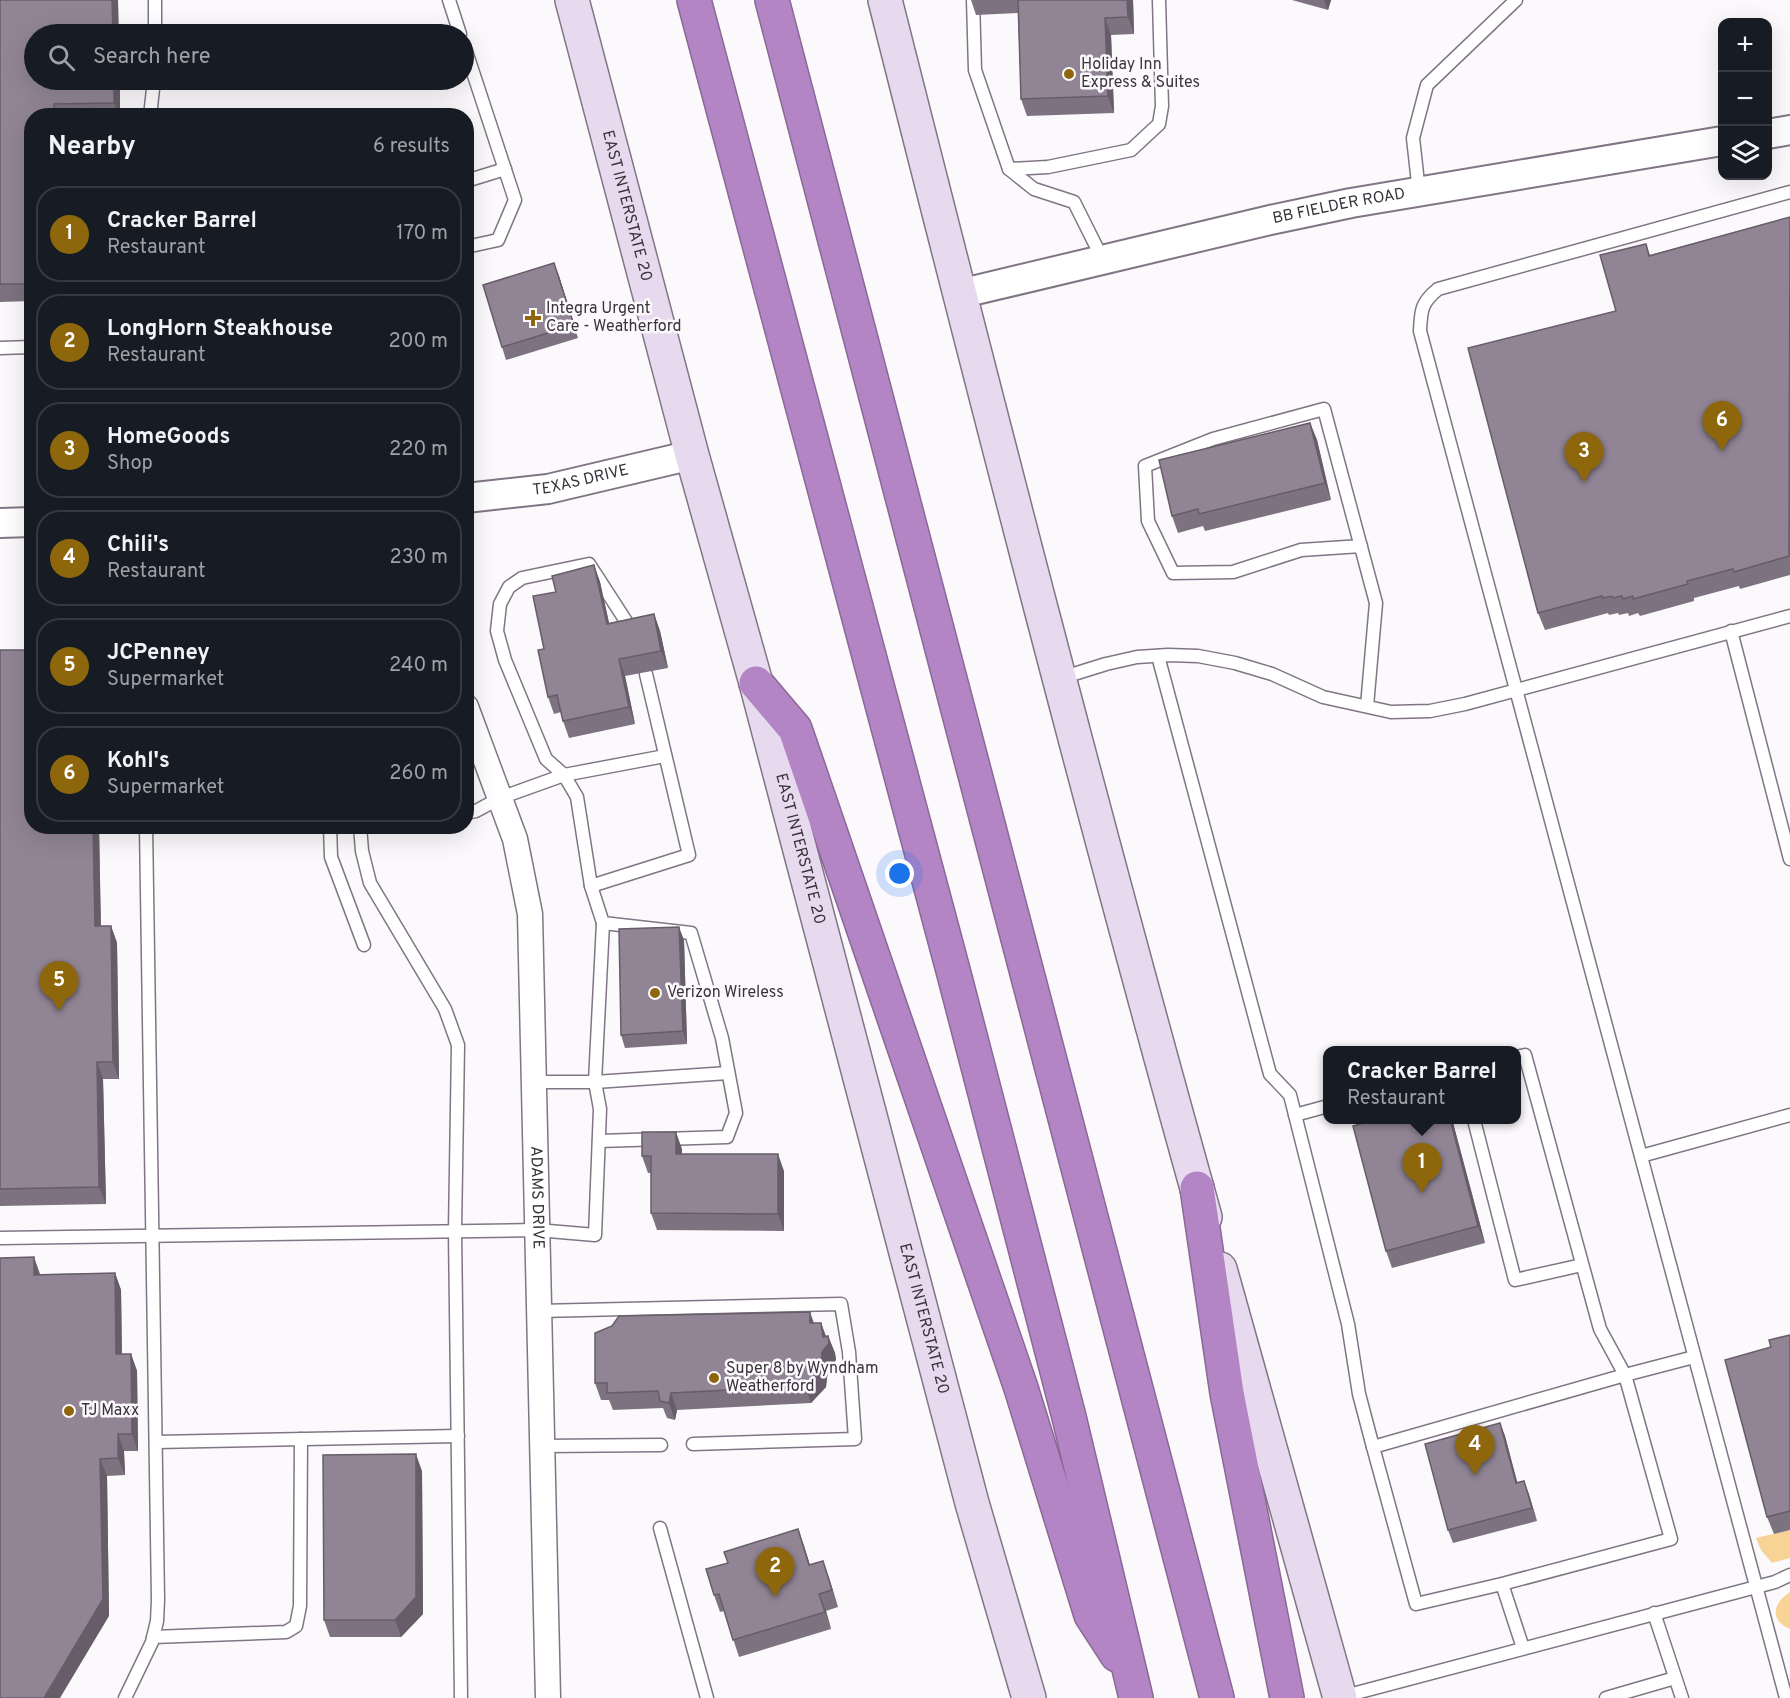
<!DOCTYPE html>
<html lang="en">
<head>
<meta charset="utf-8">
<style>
  :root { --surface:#171b24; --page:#20242c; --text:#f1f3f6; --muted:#9ea1a6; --line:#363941; --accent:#8e670c }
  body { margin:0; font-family:Overpass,sans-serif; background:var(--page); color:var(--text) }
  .controls { position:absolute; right:18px; top:18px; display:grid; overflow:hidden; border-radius:12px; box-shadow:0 6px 24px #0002 }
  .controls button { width:54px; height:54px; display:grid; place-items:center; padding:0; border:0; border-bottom:2px solid var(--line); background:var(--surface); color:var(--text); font:30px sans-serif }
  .you { position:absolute; left:900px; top:874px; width:21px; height:21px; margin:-15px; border:4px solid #fff; border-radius:50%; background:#1a73e8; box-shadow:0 0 0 9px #1a73e833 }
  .badge { display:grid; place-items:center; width:39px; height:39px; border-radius:50%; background:var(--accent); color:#fff; font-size:20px; font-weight:700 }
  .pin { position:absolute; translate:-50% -50px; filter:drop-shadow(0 2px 3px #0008) }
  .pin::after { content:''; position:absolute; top:32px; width:21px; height:18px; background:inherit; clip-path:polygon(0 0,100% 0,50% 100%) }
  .popup { position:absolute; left:1323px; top:1046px; width:198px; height:78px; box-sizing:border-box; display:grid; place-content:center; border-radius:12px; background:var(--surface); filter:drop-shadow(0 2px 4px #0005); font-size:20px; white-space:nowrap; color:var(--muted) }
  .popup b { font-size:22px; color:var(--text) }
  .popup::after { content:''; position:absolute; left:50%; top:100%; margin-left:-12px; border:12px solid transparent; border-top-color:var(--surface) }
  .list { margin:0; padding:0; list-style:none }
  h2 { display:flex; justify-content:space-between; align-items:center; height:78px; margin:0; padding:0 24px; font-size:26px }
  h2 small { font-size:20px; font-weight:400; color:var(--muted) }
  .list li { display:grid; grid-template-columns:39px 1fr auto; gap:18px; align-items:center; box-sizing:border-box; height:96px; margin:0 12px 12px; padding:0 12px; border:2px solid var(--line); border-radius:24px }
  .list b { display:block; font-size:22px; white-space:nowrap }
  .list p { margin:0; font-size:20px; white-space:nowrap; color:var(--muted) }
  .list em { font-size:20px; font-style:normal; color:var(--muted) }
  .icon { flex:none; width:33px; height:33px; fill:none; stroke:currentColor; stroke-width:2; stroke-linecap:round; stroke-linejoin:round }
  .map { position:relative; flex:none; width:1790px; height:1698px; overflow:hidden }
  .search { position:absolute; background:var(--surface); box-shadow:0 6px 24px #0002; left:24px; top:24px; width:450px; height:66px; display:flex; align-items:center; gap:15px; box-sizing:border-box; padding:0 21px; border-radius:33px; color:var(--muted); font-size:22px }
  .panel { position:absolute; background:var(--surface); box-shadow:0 6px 24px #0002; left:24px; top:108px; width:450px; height:726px; border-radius:24px }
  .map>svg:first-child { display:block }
  .green { fill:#f7d395 }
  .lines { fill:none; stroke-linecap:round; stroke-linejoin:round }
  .service-casing { stroke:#807584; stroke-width:15 }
  .minor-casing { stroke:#807584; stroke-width:27 }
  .tertiary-casing { stroke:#807584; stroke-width:32 }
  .secondary-casing { stroke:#807584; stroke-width:36 }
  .motorway-casing { stroke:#896995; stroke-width:36 }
  .service { stroke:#fff; stroke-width:12 }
  .minor { stroke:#fff; stroke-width:24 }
  .tertiary { stroke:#fff; stroke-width:28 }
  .secondary { stroke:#e8daee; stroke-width:33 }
  .motorway { stroke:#b485c5; stroke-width:33 }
  .wall { fill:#7d7280 }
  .shaded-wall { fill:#665d68 }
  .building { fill:#918595; stroke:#665d68; stroke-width:1.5 }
  .poi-dot { fill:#8e670c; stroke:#fcf9fd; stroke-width:2 }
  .labels { text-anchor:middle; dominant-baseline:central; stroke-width:5; stroke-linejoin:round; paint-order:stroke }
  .poi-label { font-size:16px; fill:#39343b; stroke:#fcf9fd; text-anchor:start }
  .street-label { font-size:16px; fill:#39343b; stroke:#fcf9fd }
</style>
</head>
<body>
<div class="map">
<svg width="1790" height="1698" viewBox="0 0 1790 1698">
  <rect width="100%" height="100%" fill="#fcf9fd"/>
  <!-- green -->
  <g class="green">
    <path d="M1790,1530V1558L1772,1563L1761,1550L1756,1538Z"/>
    <path d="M1790,1592V1629C1769,1620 1773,1603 1790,1592Z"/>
  </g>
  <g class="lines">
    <defs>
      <g id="service">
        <path d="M155,0V34"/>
        <path d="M449,0L460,34"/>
        <path d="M973,0L975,70L1009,169L1034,189L1074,202L1103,260"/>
        <path d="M464,45L515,200L498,240L466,247"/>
        <path d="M150,116L154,80"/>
        <path d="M1009,169L1048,167L1131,150L1159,124L1162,106L1159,0"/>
        <path d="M466,181L505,169"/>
        <path d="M1419,192L1413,138L1427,85L1516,0"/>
        <path d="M0,348L32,347"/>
        <path d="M1361,546L1301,550L1233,572L1173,573L1148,521L1145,466L1213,439L1324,409L1376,603L1367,706"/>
        <path d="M1731,631L1790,859"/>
        <path d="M1158,656L1270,1074L1290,1095L1348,1324L1359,1394L1373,1447"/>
        <path d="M1061,678L1106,664L1137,657L1168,655L1198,656L1235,663L1272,674L1323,697L1391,712L1430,711L1465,704L1790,616"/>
        <path d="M466,813L476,811L500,798L564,775L665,756"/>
        <path d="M330,826L331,857L364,945"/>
        <path d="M360,826L362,851L370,883L445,1009L458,1045L455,1231L461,1698"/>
        <path d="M591,886L689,855L646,674"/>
        <path d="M603,923L595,1082L728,1073"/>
        <path d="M1516,1057L1525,1055L1600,1329L1625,1375L1694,1357"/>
        <path d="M1295,1115L1328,1106"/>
        <path d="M1474,1120L1515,1280L1582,1265"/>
        <path d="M599,1141L727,1137L736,1113L722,1038L691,933L603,923L591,886L577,797L564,775L546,759L505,660L497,631L500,604L509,587L522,578L589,564L633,632"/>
        <path d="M1641,1156L1790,1115"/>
        <path d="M0,1238L537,1230L595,1235L600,1109L595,1082H534"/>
        <path d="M539,1311L841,1304L849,1352L855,1439L693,1444"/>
        <path d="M156,1442L458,1436"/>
        <path d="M542,1446L661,1445"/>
        <path d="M660,1528L707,1698"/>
        <path d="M1502,1584L1416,1604L1373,1447L1625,1375L1671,1539L1502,1584L1523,1648"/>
        <path d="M1654,1613L1682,1698"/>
        <path d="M153,1637L286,1632L296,1626L300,1606L301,1439"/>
        <path d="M1341,1697L1775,1582L1790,1575"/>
        <path d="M125,1698L152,1642L157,1621L158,1600L146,826"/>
        <path d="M1606,1698L1675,1678"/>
        <path d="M1786,1698L1420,331C1421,310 1421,303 1438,289L1790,192"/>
      </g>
      <g id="minor">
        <path id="s1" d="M466,707L515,839L530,914L548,1698"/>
      </g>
      <g id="tertiary">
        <path d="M1768,134L1790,130"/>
        <path id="s2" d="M959,294L1270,220L1351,203L1722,141"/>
        <path id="s3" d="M466,498L548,489L692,455"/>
        <path d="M0,523L32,522"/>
      </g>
      <g id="secondary">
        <path id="s4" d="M572,0L692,455L756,683L972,1503L1029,1698"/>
        <path d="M885,0C988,407 1092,813 1205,1217"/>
        <path d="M1220,1269L1340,1698"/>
      </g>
      <g id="motorway">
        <path d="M694,0L954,974L1069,1417L1136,1698"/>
        <path d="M772,0L1217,1698"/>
        <path d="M756,683L795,729L1021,1388L1091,1615L1117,1655"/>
        <path d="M1197,1188L1227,1393L1287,1698"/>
      </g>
    </defs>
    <!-- service casing -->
    <use href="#service" class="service-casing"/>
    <!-- minor casing -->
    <use href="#minor" class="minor-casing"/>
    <!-- tertiary casing -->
    <use href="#tertiary" class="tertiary-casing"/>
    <!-- secondary casing -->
    <use href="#secondary" class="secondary-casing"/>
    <!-- motorway casing -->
    <use href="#motorway" class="motorway-casing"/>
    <!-- service -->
    <use href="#service" class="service"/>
    <!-- minor -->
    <use href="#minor" class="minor"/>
    <!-- tertiary -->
    <use href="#tertiary" class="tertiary"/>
    <!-- secondary -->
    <use href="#secondary" class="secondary"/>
    <!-- motorway -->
    <use href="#motorway" class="motorway"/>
  </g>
  <!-- wall -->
  <g class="wall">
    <path d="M0,0L34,80H120V116H32V301L0,302Z"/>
    <path d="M971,0H1133L1134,34L1111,35L1114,113L1027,116L1021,99L1018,13L976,15Z"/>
    <path d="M1292,0H1331L1328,10Z"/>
    <path d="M1790,217V575L1740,589L1739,586L1694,598V601L1640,616L1638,613L1629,616L1628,613L1619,615L1618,613L1609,615L1608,613L1545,630L1538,613L1616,311L1646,244L1650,255Z"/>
    <path d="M559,276L578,338L506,360L502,347Z"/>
    <path d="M1310,423L1317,440L1331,500L1205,531L1203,526L1178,533L1172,516Z"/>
    <path d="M594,565L600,582L609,623L654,614L660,631L668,668L625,676L635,724L569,738L563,721L561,712L554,714L548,697L544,649L556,592Z"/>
    <path d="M0,650L32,826H99L101,926H111L117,943L119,1079H103L106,1204L0,1206Z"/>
    <path d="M684,940L687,1044L625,1048L621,1035Z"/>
    <path d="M1452,1119L1485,1243L1392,1268L1386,1251Z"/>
    <path d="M682,1149V1154L784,1171V1231L657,1230L651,1213V1173H648L642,1156Z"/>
    <path d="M115,1273L121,1290L122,1354H131L137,1371L138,1451H124L125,1475L107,1476L109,1616L40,1274Z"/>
    <path d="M821,1323L826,1336H828L835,1353L836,1360L828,1369L826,1387L811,1403L677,1410L675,1420L667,1418L663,1408L613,1410L609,1400H601L595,1383Z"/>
    <path d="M1790,1335V1530L1774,1534L1767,1517L1771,1347Z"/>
    <path d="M1500,1423L1505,1436L1517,1483L1524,1481L1537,1521L1453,1543L1448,1530Z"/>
    <path d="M422,1471L423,1614L401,1637H330L324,1620Z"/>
    <path d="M804,1546L810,1565L829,1578L838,1607L826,1611L831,1629L739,1657L724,1611L720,1612L714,1595Z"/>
  </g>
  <!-- shaded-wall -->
  <g class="shaded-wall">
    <path d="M112,0H118L119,34H113Z"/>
    <path d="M1127,0H1133L1134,34L1128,17Z"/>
    <path d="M1324,0H1331L1328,10Z"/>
    <path d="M1105,18L1111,35L1114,113L1108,96Z"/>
    <path d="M114,80H120V116H119L114,103Z"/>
    <path d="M54,104L58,116H55Z"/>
    <path d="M554,263L559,276L578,338L574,325Z"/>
    <path d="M1310,423L1317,440L1331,500L1325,483Z"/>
    <path d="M594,565L600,582L613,641L607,624Z"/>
    <path d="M654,614L660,631L668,668L661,651Z"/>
    <path d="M619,659L625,676L635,724L629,707Z"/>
    <path d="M93,826H99L101,943L95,926Z"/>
    <path d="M111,926L117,943L119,1079L113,1062Z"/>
    <path d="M679,927L684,940L687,1044L683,1031Z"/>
    <path d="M97,1062L103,1079L106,1204L99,1187Z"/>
    <path d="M1450,1119H1452L1485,1243L1478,1226Z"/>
    <path d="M676,1132L682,1149V1171L676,1154Z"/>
    <path d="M778,1154L784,1171V1231L778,1214Z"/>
    <path d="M34,1257L40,1274V1292L34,1275Z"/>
    <path d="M115,1273L121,1290L122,1371L116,1354Z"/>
    <path d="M810,1312L816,1329L810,1323Z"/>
    <path d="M821,1323L827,1340L828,1336L835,1353L836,1360L828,1369L826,1387L811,1403L805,1386L823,1337Z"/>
    <path d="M131,1354L137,1371L138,1451L132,1434Z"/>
    <path d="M671,1393L677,1410L675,1420L669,1403Z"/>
    <path d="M1500,1423L1505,1436L1521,1496L1516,1483Z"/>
    <path d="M118,1434L124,1451L125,1475L118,1458Z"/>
    <path d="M416,1454L422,1471L423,1614L401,1637L395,1620Z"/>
    <path d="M100,1459L107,1476L109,1616L60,1698H44Z"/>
    <path d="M1524,1481L1529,1494L1537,1521L1532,1508Z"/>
    <path d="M798,1529L804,1546L815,1582L809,1565Z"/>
    <path d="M823,1561L829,1578L838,1607L832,1590Z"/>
    <path d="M819,1594L826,1611L831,1629L825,1612Z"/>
  </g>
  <!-- building -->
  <g class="building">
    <path d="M0,0H112L113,34H34V80H114V103L54,104L55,116H32V284H0Z"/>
    <path d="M1018,0H1127L1128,17L1105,18L1108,96L1021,99Z"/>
    <path d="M1790,217L1789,556L1734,572L1733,569L1687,581L1688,584L1633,599V596L1623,599L1622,596L1613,598L1612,596L1603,598L1602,596L1538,613L1468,348L1616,311L1600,255L1646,244L1649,256Z"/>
    <path d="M554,263L574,325L502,347L483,285Z"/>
    <path d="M1310,423L1325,483L1199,514L1198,509L1172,516L1159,460Z"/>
    <path d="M594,565L607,624L654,614L661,651L619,659L629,707L563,721L557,695L548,697L538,650L544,649L533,596L556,592L552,576Z"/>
    <path d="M0,650H32V826H93L95,926H111L113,1062H97L99,1187L0,1189Z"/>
    <path d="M679,927L683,1031L621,1035L619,929Z"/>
    <path d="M1377,1119H1450L1478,1226L1386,1251L1353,1126Z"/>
    <path d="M642,1132H676V1154H778V1214L651,1213V1156H642Z"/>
    <path d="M34,1257V1275L115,1273L116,1354H131L132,1434H118V1458L100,1459L103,1599L44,1698H0V1258Z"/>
    <path d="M810,1312V1323H821L823,1337L828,1336L829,1343L822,1352L820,1370L805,1386L671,1393L669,1403L660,1401L658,1391L607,1393V1383H595V1333L612,1326L619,1316Z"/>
    <path d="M1790,1335V1511L1767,1517L1725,1360L1771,1347L1769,1340Z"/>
    <path d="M1500,1423L1516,1483L1524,1481L1532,1508L1448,1530L1425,1444Z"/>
    <path d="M416,1454V1597L395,1620H324L323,1455Z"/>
    <path d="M798,1529L809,1565L823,1561L832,1590L819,1594L825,1612L733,1640L719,1594L714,1595L706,1569L728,1563L724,1552Z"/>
  </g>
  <!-- markers -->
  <g class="poi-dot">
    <circle cx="1069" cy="74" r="6"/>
    <path d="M530 309h6v6h6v6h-6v6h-6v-6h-6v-6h6z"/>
    <circle cx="655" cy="993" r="6"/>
    <circle cx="714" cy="1378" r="6"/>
    <circle cx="69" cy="1411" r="6"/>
  </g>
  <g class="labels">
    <!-- poi labels -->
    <g class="poi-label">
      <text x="1081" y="65">Holiday Inn<tspan x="1081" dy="18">Express &amp; Suites</tspan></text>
      <text x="546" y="309">Integra Urgent<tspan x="546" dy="18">Care - Weatherford</tspan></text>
      <text x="667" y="993">Verizon Wireless</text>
      <text x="726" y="1369">Super 8 by Wyndham<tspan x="726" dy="18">Weatherford</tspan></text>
      <text x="81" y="1411">TJ Maxx</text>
    </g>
    <!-- street labels -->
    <g class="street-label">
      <text stroke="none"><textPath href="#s4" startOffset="213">EAST INTERSTATE 20</textPath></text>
      <text stroke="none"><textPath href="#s2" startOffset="390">BB FIELDER ROAD</textPath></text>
      <text stroke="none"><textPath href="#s3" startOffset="116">TEXAS DRIVE</textPath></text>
      <text stroke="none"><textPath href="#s4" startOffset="879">EAST INTERSTATE 20</textPath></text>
      <text stroke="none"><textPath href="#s1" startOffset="501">ADAMS DRIVE</textPath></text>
      <text stroke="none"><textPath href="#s4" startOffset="1365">EAST INTERSTATE 20</textPath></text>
    </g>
  </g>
</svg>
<div class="controls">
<button>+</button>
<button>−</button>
<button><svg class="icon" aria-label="layers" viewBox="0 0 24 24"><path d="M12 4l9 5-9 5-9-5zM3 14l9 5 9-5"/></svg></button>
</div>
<div class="you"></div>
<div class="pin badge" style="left:1422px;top:1193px">1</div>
<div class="popup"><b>Cracker Barrel</b>Restaurant</div>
<div class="pin badge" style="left:775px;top:1597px">2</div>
<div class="pin badge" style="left:1584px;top:482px">3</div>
<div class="pin badge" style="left:1475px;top:1475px">4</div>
<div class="pin badge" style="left:59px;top:1011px">5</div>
<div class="pin badge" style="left:1722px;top:451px">6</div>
<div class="search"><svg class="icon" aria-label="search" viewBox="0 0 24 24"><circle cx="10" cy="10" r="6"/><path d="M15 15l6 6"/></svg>Search here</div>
<section class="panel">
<h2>Nearby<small>6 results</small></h2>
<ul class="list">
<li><span class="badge">1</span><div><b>Cracker Barrel</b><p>Restaurant</p></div><em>170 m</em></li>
<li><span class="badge">2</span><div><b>LongHorn Steakhouse</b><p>Restaurant</p></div><em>200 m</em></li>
<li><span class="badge">3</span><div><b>HomeGoods</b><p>Shop</p></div><em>220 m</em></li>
<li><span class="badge">4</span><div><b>Chili's</b><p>Restaurant</p></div><em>230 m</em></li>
<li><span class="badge">5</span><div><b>JCPenney</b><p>Supermarket</p></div><em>240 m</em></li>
<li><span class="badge">6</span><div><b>Kohl's</b><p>Supermarket</p></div><em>260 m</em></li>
</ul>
</section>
</div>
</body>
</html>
